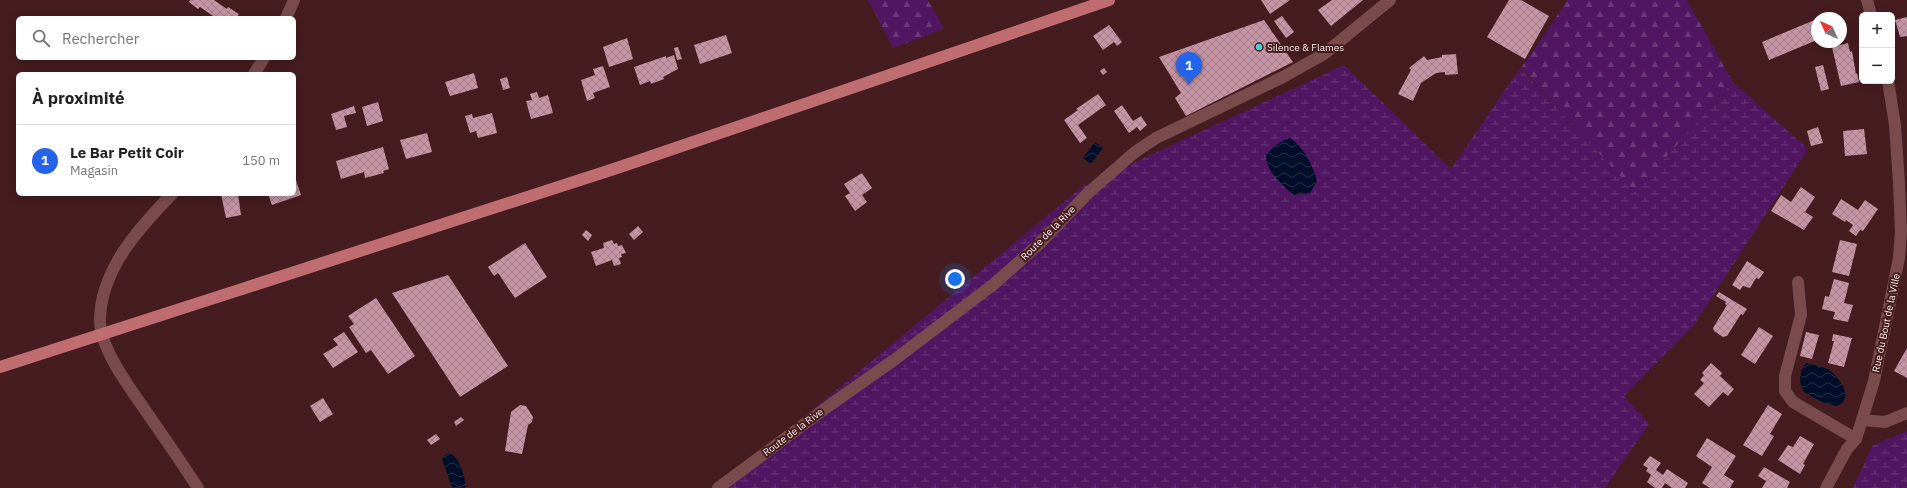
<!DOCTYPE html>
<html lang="fr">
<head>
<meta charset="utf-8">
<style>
  :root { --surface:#fff; --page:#f6f6f6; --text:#222; --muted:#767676; --line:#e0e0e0; --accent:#2563eb }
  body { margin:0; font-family:"IBM Plex Sans",sans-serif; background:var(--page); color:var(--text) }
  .controls { position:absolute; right:12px; top:12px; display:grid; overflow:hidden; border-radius:6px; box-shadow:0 2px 10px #0003 }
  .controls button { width:36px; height:36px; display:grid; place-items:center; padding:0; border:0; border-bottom:1px solid var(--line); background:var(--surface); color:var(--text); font:20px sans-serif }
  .compass { position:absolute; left:1811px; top:12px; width:36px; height:36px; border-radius:50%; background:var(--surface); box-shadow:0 2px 10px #0003; rotate:315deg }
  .you { position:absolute; left:955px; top:279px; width:14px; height:14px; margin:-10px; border:3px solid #fff; border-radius:50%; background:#1a73e8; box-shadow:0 0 0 6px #1a73e833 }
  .badge { display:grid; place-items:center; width:26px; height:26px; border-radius:50%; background:var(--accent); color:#fff; font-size:13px; font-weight:700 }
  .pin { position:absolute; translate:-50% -33px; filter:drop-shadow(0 1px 2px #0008) }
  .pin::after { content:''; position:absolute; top:21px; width:14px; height:12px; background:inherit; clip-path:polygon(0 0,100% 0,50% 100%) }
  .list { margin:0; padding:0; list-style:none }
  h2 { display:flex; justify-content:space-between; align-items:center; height:52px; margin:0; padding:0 16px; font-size:17px }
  h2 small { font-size:13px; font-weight:400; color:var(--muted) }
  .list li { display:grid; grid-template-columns:26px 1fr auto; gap:12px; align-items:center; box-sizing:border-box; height:72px; padding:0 16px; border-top:1px solid var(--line) }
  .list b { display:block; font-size:15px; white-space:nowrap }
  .list p { margin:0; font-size:13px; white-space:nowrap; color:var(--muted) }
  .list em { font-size:13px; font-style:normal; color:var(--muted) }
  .icon { flex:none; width:22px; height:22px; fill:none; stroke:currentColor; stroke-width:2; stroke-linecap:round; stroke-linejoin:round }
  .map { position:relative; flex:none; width:1907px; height:488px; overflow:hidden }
  .search { position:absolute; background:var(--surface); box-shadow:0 2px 10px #0003; left:16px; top:16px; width:280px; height:44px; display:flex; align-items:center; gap:10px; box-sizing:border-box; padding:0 14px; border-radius:6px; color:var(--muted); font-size:15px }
  .panel { position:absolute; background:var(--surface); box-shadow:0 2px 10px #0003; left:16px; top:72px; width:280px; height:124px; border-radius:6px }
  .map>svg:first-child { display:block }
  .forest { fill:url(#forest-firs) }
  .wetland { fill:url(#wetland-marsh) }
  .water { fill:url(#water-waves) }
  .building { fill:url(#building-cross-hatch) }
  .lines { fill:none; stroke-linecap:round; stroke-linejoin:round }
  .minor { stroke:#794b4d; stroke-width:12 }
  .major { stroke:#c06d72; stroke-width:12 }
  .poi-dot { fill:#52cdcf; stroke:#451c1f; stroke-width:1.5 }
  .labels { text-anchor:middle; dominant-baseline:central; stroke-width:4; stroke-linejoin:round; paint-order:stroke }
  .poi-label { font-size:10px; fill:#fbeaea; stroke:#451c1f; text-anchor:start }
  .street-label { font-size:10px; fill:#fbeaea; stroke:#451c1f }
</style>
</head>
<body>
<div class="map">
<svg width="1907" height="488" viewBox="0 0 1907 488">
  <defs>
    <pattern id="forest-firs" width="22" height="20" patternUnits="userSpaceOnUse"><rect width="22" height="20" fill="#501661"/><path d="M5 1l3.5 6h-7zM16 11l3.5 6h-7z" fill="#6a3878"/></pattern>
    <pattern id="wetland-marsh" width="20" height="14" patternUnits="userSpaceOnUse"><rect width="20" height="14" fill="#501661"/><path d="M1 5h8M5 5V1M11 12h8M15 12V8" fill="none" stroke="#6a3878"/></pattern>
    <pattern id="water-waves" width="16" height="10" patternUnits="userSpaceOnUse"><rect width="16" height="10" fill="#000e29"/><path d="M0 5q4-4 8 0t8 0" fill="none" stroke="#263148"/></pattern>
    <pattern id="building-cross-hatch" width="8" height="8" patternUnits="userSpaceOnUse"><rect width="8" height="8" fill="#c695a5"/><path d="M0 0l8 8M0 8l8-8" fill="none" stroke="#a17d88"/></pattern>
  </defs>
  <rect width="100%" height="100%" fill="#451c1f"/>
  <!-- forest -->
  <g class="forest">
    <path d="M868,0H928L944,29L893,48Z"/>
    <path d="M1568,0H1687L1733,82L1635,193L1521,68Z"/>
  </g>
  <!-- wetland -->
  <g class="wetland">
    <path d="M1344,65L1451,169L1520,68L1635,192L1733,82L1808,149L1694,325L1624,396L1649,424L1605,488H718L1082,187Z"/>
    <path d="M1907,431V488H1853L1872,446Z"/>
  </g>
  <!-- water -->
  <g class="water">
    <path d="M1290,138C1305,149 1312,164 1317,181L1310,193L1294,195C1283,186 1265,170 1266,155C1273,147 1280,141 1290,138Z"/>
    <path d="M1095,142L1103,148L1091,164L1083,158Z"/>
    <path d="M1806,363C1813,365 1823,366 1829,370C1837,376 1851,392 1843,402C1841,404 1838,406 1835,406C1825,405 1813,397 1804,392C1798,382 1799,372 1806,363Z"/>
    <path d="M449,453L452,454C460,461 466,477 465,488L452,487L442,459L444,456Z"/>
  </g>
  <!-- building -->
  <g class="building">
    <path d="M190,0H214L227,9L228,7L239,14L236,18H216L200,7L198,9L189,2Z"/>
    <path d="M1261,0H1290L1270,14Z"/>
    <path d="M1332,0H1363L1331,26L1318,10Z"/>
    <path d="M1509,0H1521L1549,16L1525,59L1487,37Z"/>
    <path d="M1282,16L1294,32L1286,38L1274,21Z"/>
    <path d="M1907,17V36L1900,37L1895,20Z"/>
    <path d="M1817,19V40L1769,60L1762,42Z"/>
    <path d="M1264,20L1293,62L1186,116L1175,98L1181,93L1159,57Z"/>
    <path d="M1109,25L1122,42L1117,46L1114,42L1103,50L1093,36Z"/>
    <path d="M726,35L732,53L700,64L694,45Z"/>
    <path d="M627,38L633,59L609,67L603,47Z"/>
    <path d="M1848,43L1850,52L1852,51L1856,74L1857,73L1859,82L1841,86L1832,47Z"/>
    <path d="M678,47L682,59L677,60L674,48Z"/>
    <path d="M1456,54L1458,74L1445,75V72L1436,73L1421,83L1413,101L1398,94L1411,70L1409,68L1424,56L1427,60L1442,57V55Z"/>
    <path d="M674,55L678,69L663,77L664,79L651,84L650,81L640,85L634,67L666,56V58Z"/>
    <path d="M1823,65L1829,89L1821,91L1815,67Z"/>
    <path d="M603,66L610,87L593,93L595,98L587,101L581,80L595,75L593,69Z"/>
    <path d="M1104,68L1107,72L1103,75L1100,71Z"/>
    <path d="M474,73L478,88L450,96L445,82Z"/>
    <path d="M507,77L510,88L503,90L500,79Z"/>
    <path d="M537,92L539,98L548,95L553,113L531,119L526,101L532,100L530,94Z"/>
    <path d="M1098,94L1106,105L1078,125L1087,138L1080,143L1064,120L1078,110L1076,109Z"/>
    <path d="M378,102L383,121L367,126L362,107Z"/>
    <path d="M1122,105L1133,121L1141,116L1147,125L1140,131L1137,127L1129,133L1114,111Z"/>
    <path d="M354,106L356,113L344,116L347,127L336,130L331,114Z"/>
    <path d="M492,113L497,133L478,138L476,131L470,133L465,116L472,114L473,118Z"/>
    <path d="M1818,127L1823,143L1811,146L1807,131Z"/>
    <path d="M1864,129L1867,154L1845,156L1843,131Z"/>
    <path d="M427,133L432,152L406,159L400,140Z"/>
    <path d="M383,147L389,169L383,171L384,173L365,178L364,172L341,179L336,161Z"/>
    <path d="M862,173L872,188L862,195L867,202L855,211L845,196L850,193L844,184Z"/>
    <path d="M294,180H296L301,195L272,205L268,194H294Z"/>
    <path d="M1801,187L1815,197L1805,212L1813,217L1804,230L1771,211L1781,195L1791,202Z"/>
    <path d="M221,194H238L241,215L226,218Z"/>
    <path d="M1841,199L1858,210L1865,200L1878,209L1863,231L1860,230L1856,236L1849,231L1853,225L1846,220L1845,222L1832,214Z"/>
    <path d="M638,226L643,232L634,240L629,234Z"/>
    <path d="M586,230L592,235L588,241L582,235Z"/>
    <path d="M612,240L614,244L617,243L618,246L622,245L626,253L621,254L622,257L619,258L621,264L614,266L612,260L596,266L591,252L604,248L603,243Z"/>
    <path d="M1840,240L1857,244L1849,276L1832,272Z"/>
    <path d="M525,243L547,277L515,298L498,273L494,276L488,267Z"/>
    <path d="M1747,261L1764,272L1759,279L1756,278L1750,288L1743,286L1740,290L1732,285Z"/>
    <path d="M448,275L508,366L460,397L392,293Z"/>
    <path d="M1834,279L1849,283L1844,303L1853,305L1848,322L1833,319L1835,312L1822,309L1825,296L1829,297Z"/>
    <path d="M1719,292L1747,309L1743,315L1741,314L1727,336L1723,337L1714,331L1713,328L1727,305L1725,304L1726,302L1716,296Z"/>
    <path d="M376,298L415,356L388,374L371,350L366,353L349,327L354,324L348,316Z"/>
    <path d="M1759,327L1773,336L1755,364L1741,355Z"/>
    <path d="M344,332L358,352L333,368L323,354L338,345L333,339Z"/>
    <path d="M1806,332L1819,335L1812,359L1800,356Z"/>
    <path d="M1833,334L1852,338L1844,367L1828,363L1834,341H1832Z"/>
    <path d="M1907,348V378L1894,371Z"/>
    <path d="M1711,363L1722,373L1720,376L1734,389L1728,396L1723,392L1709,407L1694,394L1704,383L1700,380L1704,375L1702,373Z"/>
    <path d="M323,398L333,414L320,422L310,406Z"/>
    <path d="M520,405L526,406L533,417L532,422L528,425L522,454L505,451L511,412Z"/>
    <path d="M1768,405L1782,414L1770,434L1774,436L1762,456L1743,445Z"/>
    <path d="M461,417L464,420L456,426L454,422Z"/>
    <path d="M436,434L440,439L431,445L427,440Z"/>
    <path d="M1800,436L1814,444L1803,464L1805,465L1800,474L1778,460L1788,445L1793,447Z"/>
    <path d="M1707,438L1736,456L1724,475L1734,481L1730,488H1710L1702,483L1712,467L1696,456Z"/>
    <path d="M1650,456L1661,463L1656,470L1663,475L1667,469L1688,483L1685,488H1672L1665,483L1662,488H1655L1647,482L1651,475L1646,471L1648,468L1643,465Z"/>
    <path d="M1764,467L1790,482L1787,488H1762L1766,481L1758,476Z"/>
  </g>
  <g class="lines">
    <!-- minor -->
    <g class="minor">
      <path d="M1867,0L1871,15"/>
      <path d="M286,18L294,0"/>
      <path d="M254,74L264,58"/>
      <path d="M172,194C139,228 100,270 100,321C100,351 136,396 152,420C168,443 183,465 198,488"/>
      <path d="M1798,282L1801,315L1785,376V391L1793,402L1856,439"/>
      <path d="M1862,420L1885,422L1907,413"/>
      <path d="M718,488L830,405L894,360L994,284L1039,244L1088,193L1135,152L1156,138L1283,77L1324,54L1390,0"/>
      <path d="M1826,488L1847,449L1856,439L1862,420L1874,381L1899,258L1901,232L1899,183L1895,125L1888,81"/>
    </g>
    <!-- major -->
    <path class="major" d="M0,367L614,169L1109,0"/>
  </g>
  <!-- markers -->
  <circle class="poi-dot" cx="1259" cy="47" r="4"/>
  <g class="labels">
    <!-- poi labels -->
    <g class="poi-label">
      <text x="1267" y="47">Silence &amp; Flames</text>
    </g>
    <!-- street labels -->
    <g class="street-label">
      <text transform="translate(1048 233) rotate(-45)">Route de la Rive</text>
      <text transform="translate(1886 323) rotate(-78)">Rue du Bout de la Ville</text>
      <text transform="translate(793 432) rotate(-37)">Route de la Rive</text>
    </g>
  </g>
</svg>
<div class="controls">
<button>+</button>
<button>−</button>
</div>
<svg class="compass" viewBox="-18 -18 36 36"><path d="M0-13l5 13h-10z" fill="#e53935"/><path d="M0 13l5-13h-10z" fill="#767676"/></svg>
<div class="you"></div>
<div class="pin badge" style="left:1189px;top:85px">1</div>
<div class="search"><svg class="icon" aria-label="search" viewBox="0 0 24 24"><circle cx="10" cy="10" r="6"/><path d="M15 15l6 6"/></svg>Rechercher</div>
<section class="panel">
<h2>À proximité<small></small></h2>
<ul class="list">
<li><span class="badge">1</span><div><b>Le Bar Petit Coir</b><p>Magasin</p></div><em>150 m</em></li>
</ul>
</section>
</div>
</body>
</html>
